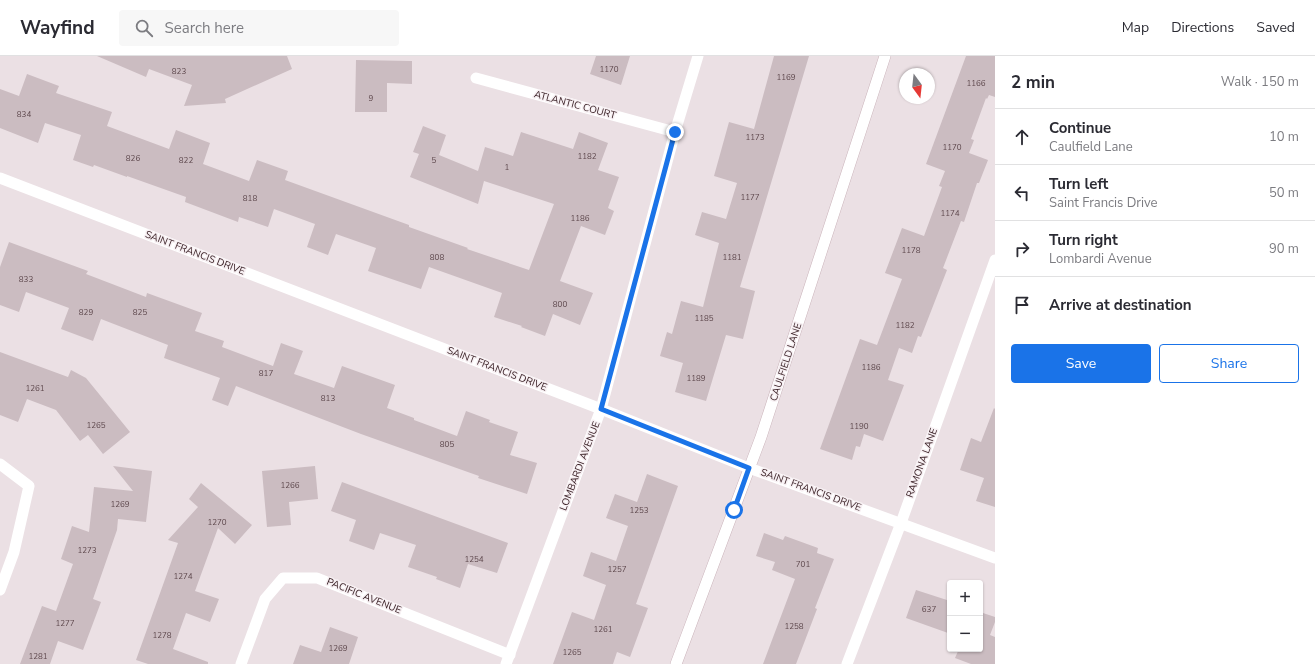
<!DOCTYPE html>
<html lang="en">
<head>
<meta charset="utf-8">
<style>
  :root { --surface:#fff; --page:#f7f7f7; --text:#2b2b33; --muted:#7c7c81; --line:#e1e1e2; --accent:#1a73e8 }
  body { margin:0; font-family:"Nunito Sans",sans-serif; background:var(--page); color:var(--text) }
  .controls { position:absolute; right:12px; bottom:12px; display:grid; overflow:hidden; border-radius:4px; box-shadow:0 1px 3px #0004 }
  .controls button { width:36px; height:36px; display:grid; place-items:center; padding:0; border:0; border-bottom:1px solid var(--line); background:var(--surface); color:var(--text); font:20px sans-serif }
  .compass { position:absolute; left:899px; top:12px; width:36px; height:36px; border-radius:50%; background:var(--surface); box-shadow:0 1px 3px #0004; rotate:165deg }
  .stop { position:absolute; width:12px; height:12px; margin:-9px; border:3px solid #1a73e8; border-radius:50%; background:#fff }
  .stop.end { background:#1a73e8; border-color:#fff; box-shadow:0 1px 4px #0008 }
  .list { margin:0; padding:0; list-style:none }
  h2 { display:flex; justify-content:space-between; align-items:center; height:52px; margin:0; padding:0 16px; font-size:17px }
  h2 small { font-size:13px; font-weight:400; color:var(--muted) }
  .list li { display:grid; grid-template-columns:26px 1fr auto; gap:12px; align-items:center; box-sizing:border-box; height:56px; padding:0 16px; border-top:1px solid var(--line) }
  .list b { display:block; font-size:15px; white-space:nowrap }
  .list p { margin:0; font-size:13px; white-space:nowrap; color:var(--muted) }
  .list em { font-size:13px; font-style:normal; color:var(--muted) }
  .actions { display:flex; gap:8px; padding:12px 16px }
  .actions a { flex:1; padding:9px 0; border:1px solid var(--accent); border-radius:4px; text-align:center; font-size:14px; color:var(--accent) }
  .actions .main { background:var(--accent); color:#fff }
  .icon { flex:none; width:22px; height:22px; fill:none; stroke:currentColor; stroke-width:2; stroke-linecap:round; stroke-linejoin:round }
  .map { position:relative; flex:none; width:995px; height:608px; overflow:hidden }
  header { display:flex; align-items:center; gap:24px; box-sizing:border-box; height:56px; padding:0 20px; background:var(--surface); border-bottom:1px solid var(--line) }
  header strong { font-size:19px }
  nav { display:flex; gap:22px; margin-inline-start:auto; font-size:14px }
  .search { width:280px; height:36px; background:var(--page); display:flex; align-items:center; gap:10px; box-sizing:border-box; padding:0 14px; border-radius:4px; color:var(--muted); font-size:15px }
  main { display:flex }
  aside { flex:1; background:var(--surface) }
  .map>svg:first-child { display:block }
  .building { fill:#cbbcc1 }
  .lines { fill:none; stroke-linecap:round; stroke-linejoin:round }
  .secondary-casing { stroke:#cab3ba; stroke-width:12 }
  .minor { stroke:#fff; stroke-width:11 }
  .secondary { stroke:#fff; stroke-width:11 }
  .route { stroke:#1a73e8; stroke-width:5 }
  .labels { text-anchor:middle; dominant-baseline:central; stroke-width:3; stroke-linejoin:round; paint-order:stroke }
  .number-label { font-size:8px; fill:#5e484d }
  .street-label { font-size:10px; fill:#3a2126; stroke:#f7f0f3 }
</style>
</head>
<body>
<header>
<strong>Wayfind</strong>
<div class="search"><svg class="icon" aria-label="search" viewBox="0 0 24 24"><circle cx="10" cy="10" r="6"/><path d="M15 15l6 6"/></svg>Search here</div>
<nav><a>Map</a><a>Directions</a><a>Saved</a></nav>
</header>
<main>
<div class="map">
<svg width="995" height="608" viewBox="0 0 995 608">
  <rect width="100%" height="100%" fill="#ebe0e4"/>
  <!-- building -->
  <g class="building">
    <path d="M97,0H287L292,13L225,43L226,47L184,50L192,29L149,13L146,21Z"/>
    <path d="M596,0H630L621,29L590,18Z"/>
    <path d="M774,0H809L740,231L755,235L743,283L726,279L706,345L675,336L683,307L660,300L667,276L672,278L681,245L703,251L719,187L695,179L702,156L726,163L737,127L714,120L729,66L754,73Z"/>
    <path d="M966,0H995V41L989,39L987,43L986,42L971,83L974,84L969,97L988,104L979,127H977L964,166L961,165L943,212L947,214L921,281L918,280L912,297L899,292L888,324L904,329L883,385L864,378L860,391L856,390L852,404L820,393L860,283L877,289L902,223L885,217L902,172L924,180L942,131L939,130L945,115L926,108Z"/>
    <path d="M356,4L412,5V28L387,27V56H355Z"/>
    <path d="M27,18L59,30L56,37L112,56L107,70L169,93L176,74L210,87L203,108L249,125L257,104L288,115L285,124L409,169V171L468,192L467,193L529,214L554,148L484,125L478,148L410,121L419,98L413,96L423,70L446,79L439,99L478,115L485,91L513,100L521,76L573,93L579,76L608,87L598,114L619,121L608,152L614,155L605,179L581,170L560,225L593,237L580,269L553,258L545,280L521,271L522,270L494,261L502,237L429,211L421,233L368,215L376,192L336,178L328,199L307,191L315,168L274,153L268,171L239,161L238,166L185,146L186,141L127,120V121L94,109L93,111L73,104L81,79L45,67L38,87L0,72V33L19,40Z"/>
    <path d="M9,186L88,215L86,218L146,241L147,237L202,257L195,275L224,285L222,291L273,310L281,287L303,295L294,318L334,332L342,310L395,329L387,352L414,362V364L457,380L466,355L490,364L489,366L518,376L510,399L537,407L527,438L478,422L479,420L361,378L236,330L228,350L212,344L220,322L164,302L168,289L101,263L93,285L61,273L69,252L26,236L19,256L0,249V211Z"/>
    <path d="M0,296L68,321L71,314L86,322L130,376L103,398L88,379L80,385L56,354L27,343L18,366L0,359Z"/>
    <path d="M994,352L995,353V451L976,445L984,422L960,414L971,382L981,386Z"/>
    <path d="M113,410L152,415L146,466L118,463L117,474L93,543L101,546L83,594L58,585L50,608H20L42,550L56,555L73,508L61,503L72,470L89,476L94,431L133,435Z"/>
    <path d="M315,410L318,443L289,446L291,469L267,471L262,415Z"/>
    <path d="M647,418L678,430L636,548L648,552L630,601L617,596L613,608H553L572,556L594,564L606,529L583,520L591,496L616,505L628,470L606,462L615,438L637,446Z"/>
    <path d="M342,426L508,487L497,517L468,508L460,532L436,523L437,521L408,511L416,489L380,477L374,494L349,485L356,464L331,455Z"/>
    <path d="M201,427L252,469L235,488L218,472L195,535L219,543L210,566L186,557L173,593L208,606V608H148L136,604L178,487L168,484L198,451L189,443Z"/>
    <path d="M764,477L783,484L785,480L818,492L817,497L834,503L815,552L817,553L796,608H763L795,523L772,514L775,506L756,500Z"/>
    <path d="M916,534L950,545V582L947,581L948,577L906,562Z"/>
    <path d="M980,556L995,561V566L990,579L995,581V608H971L955,602L959,593H980Z"/>
    <path d="M330,571L358,581L349,608H293L300,589L321,596Z"/>
  </g>
  <g class="lines">
    <defs>
      <path id="secondary" d="M676,608L761,381L885,0"/>
    </defs>
    <!-- secondary casing -->
    <use href="#secondary" class="secondary-casing"/>
    <!-- minor -->
    <g class="minor">
      <path d="M476,22L675,76"/>
      <path d="M0,122L601,353L749,412L995,502"/>
      <path d="M0,408L29,430L14,496L0,534"/>
      <path d="M241,608L265,543L283,522H317L510,599"/>
      <path d="M506,608L601,353L675,76L698,0"/>
      <path d="M847,608L901,467L995,204"/>
    </g>
    <!-- secondary -->
    <use href="#secondary" class="secondary"/>
  </g>
  <g class="lines">
    <!-- route -->
    <path class="route" d="M675,76L601,353L749,412L734,454"/>
  </g>
  <g class="labels">
    <!-- number labels -->
    <g class="number-label">
      <text x="609" y="13">1170</text>
      <text x="179" y="15">823</text>
      <text x="786" y="21">1169</text>
      <text x="976" y="27">1166</text>
      <text x="371" y="42">9</text>
      <text x="24" y="58">834</text>
      <text x="755" y="81">1173</text>
      <text x="952" y="91">1170</text>
      <text x="587" y="100">1182</text>
      <text x="133" y="102">826</text>
      <text x="186" y="104">822</text>
      <text x="434" y="104">5</text>
      <text x="507" y="111">1</text>
      <text x="750" y="141">1177</text>
      <text x="250" y="142">818</text>
      <text x="950" y="157">1174</text>
      <text x="580" y="162">1186</text>
      <text x="911" y="194">1178</text>
      <text x="437" y="201">808</text>
      <text x="732" y="201">1181</text>
      <text x="26" y="223">833</text>
      <text x="560" y="248">800</text>
      <text x="86" y="256">829</text>
      <text x="140" y="256">825</text>
      <text x="704" y="262">1185</text>
      <text x="905" y="269">1182</text>
      <text x="871" y="311">1186</text>
      <text x="266" y="317">817</text>
      <text x="696" y="322">1189</text>
      <text x="35" y="332">1261</text>
      <text x="328" y="342">813</text>
      <text x="96" y="369">1265</text>
      <text x="859" y="370">1190</text>
      <text x="447" y="388">805</text>
      <text x="290" y="429">1266</text>
      <text x="120" y="448">1269</text>
      <text x="639" y="454">1253</text>
      <text x="217" y="466">1270</text>
      <text x="87" y="494">1273</text>
      <text x="474" y="503">1254</text>
      <text x="803" y="508">701</text>
      <text x="617" y="513">1257</text>
      <text x="183" y="520">1274</text>
      <text x="929" y="553">637</text>
      <text x="65" y="567">1277</text>
      <text x="794" y="570">1258</text>
      <text x="603" y="573">1261</text>
      <text x="162" y="579">1278</text>
      <text x="338" y="592">1269</text>
      <text x="572" y="596">1265</text>
      <text x="38" y="600">1281</text>
    </g>
    <!-- street labels -->
    <g class="street-label">
      <text transform="translate(575 49) rotate(15)">ATLANTIC COURT</text>
      <text transform="translate(195 197) rotate(21)">SAINT FRANCIS DRIVE</text>
      <text transform="translate(786 306) rotate(-72)">CAULFIELD LANE</text>
      <text transform="translate(497 313) rotate(21)">SAINT FRANCIS DRIVE</text>
      <text transform="translate(922 407) rotate(-70)">RAMONA LANE</text>
      <text transform="translate(580 410) rotate(-69)">LOMBARDI AVENUE</text>
      <text transform="translate(811 434) rotate(20)">SAINT FRANCIS DRIVE</text>
      <text transform="translate(364 540) rotate(22)">PACIFIC AVENUE</text>
    </g>
  </g>
</svg>
<div class="controls">
<button>+</button>
<button>−</button>
</div>
<svg class="compass" viewBox="-18 -18 36 36"><path d="M0-13l5 13h-10z" fill="#e53935"/><path d="M0 13l5-13h-10z" fill="#7c7c81"/></svg>
<div class="stop" style="left:734px;top:454px"></div>
<div class="stop end" style="left:675px;top:76px"></div>
</div>
<aside>
<h2>2 min<small>Walk · 150 m</small></h2>
<ul class="list">
<li><svg class="icon" aria-label="ahead" viewBox="0 0 24 24"><path d="M12 20V5M6 11l6-6 6 6"/></svg><div><b>Continue</b><p>Caulfield Lane</p></div><em>10 m</em></li>
<li><svg class="icon" aria-label="left" viewBox="0 0 24 24"><path d="M17 20v-9H6M10 6l-5 5 5 5"/></svg><div><b>Turn left</b><p>Saint Francis Drive</p></div><em>50 m</em></li>
<li><svg class="icon" aria-label="right" viewBox="0 0 24 24"><path d="M7 20v-9h11M14 6l5 5-5 5"/></svg><div><b>Turn right</b><p>Lombardi Avenue</p></div><em>90 m</em></li>
<li><svg class="icon" aria-label="arrive" viewBox="0 0 24 24"><path d="M6 21V4h12l-3 4 3 4H6"/></svg><div><b>Arrive at destination</b></div></li>
</ul>
<div class="actions"><a class="main">Save</a><a>Share</a></div>
</aside>
</main>
</body>
</html>
